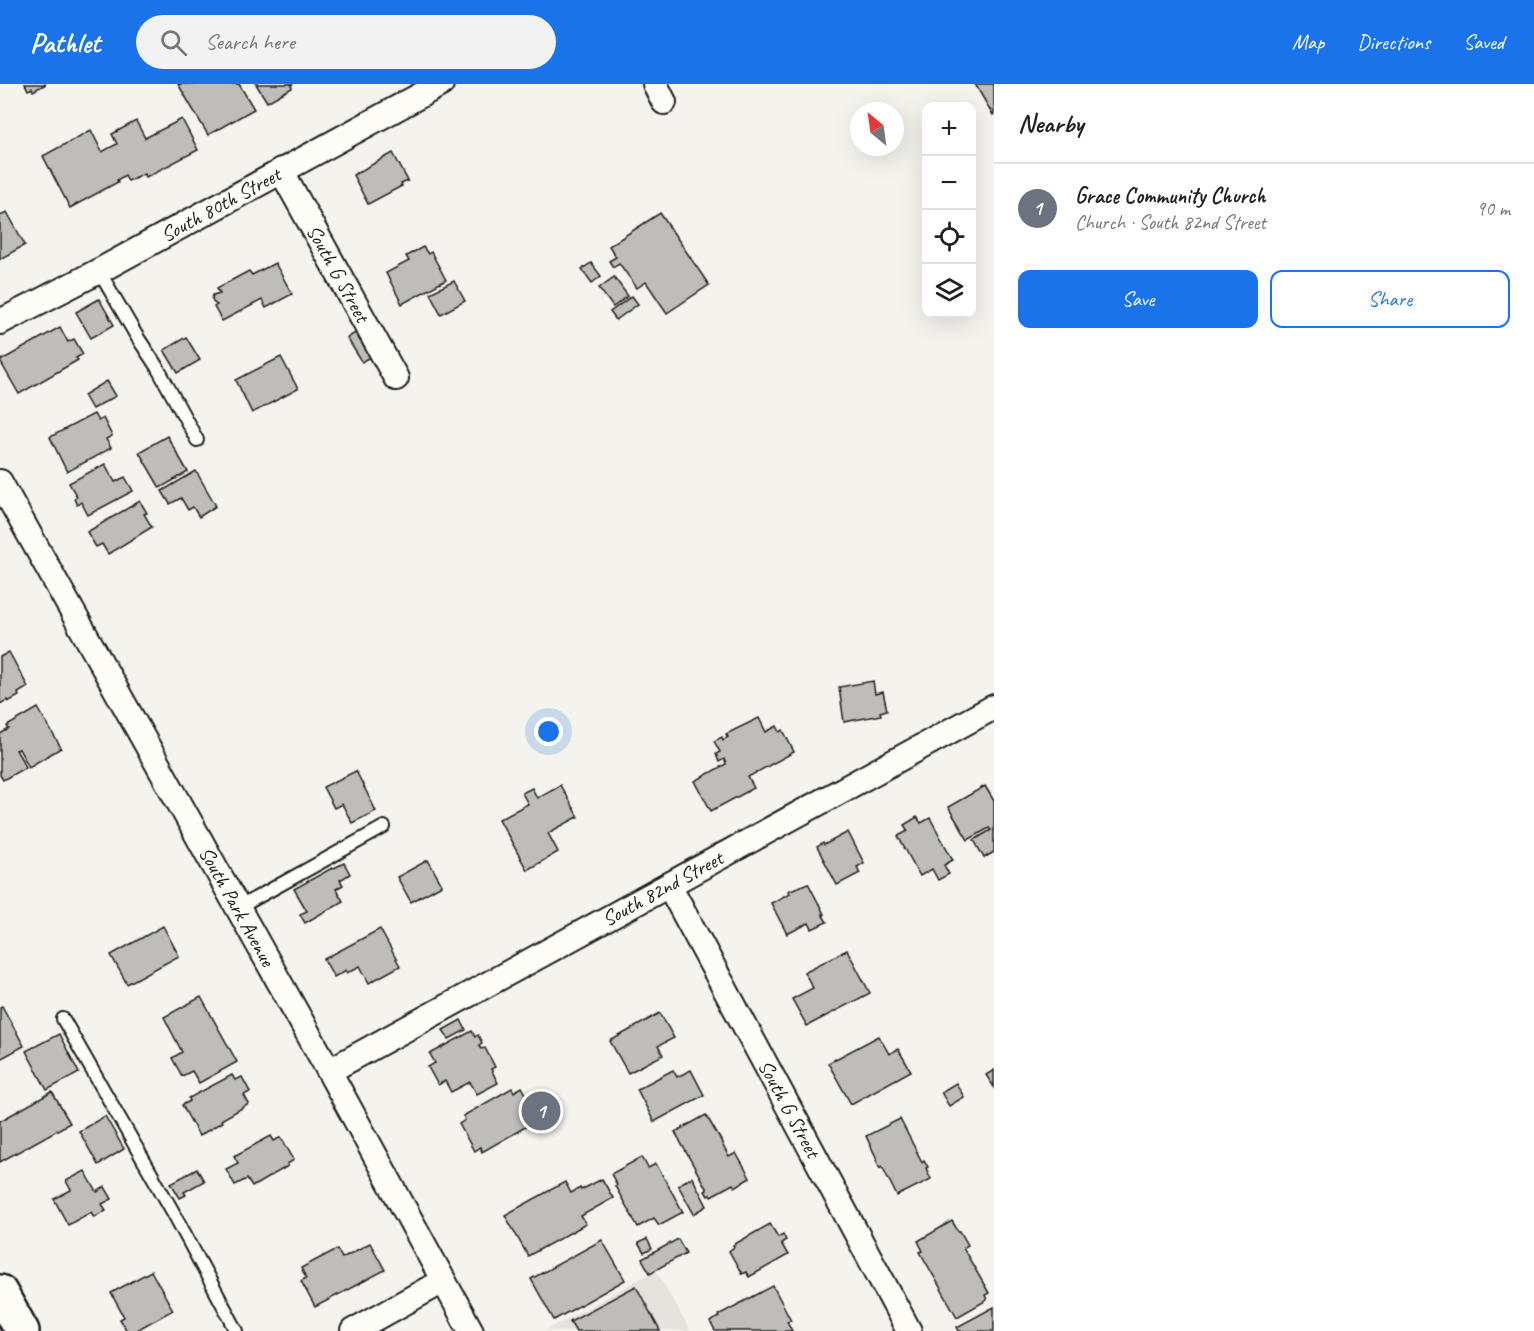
<!DOCTYPE html>
<html lang="en">
<head>
<meta charset="utf-8">
<style>
  :root { --surface:#fff; --page:#f2f2f2; --text:#222; --muted:#767676; --line:#e0e0e0; --accent:#1a73e8 }
  body { margin:0; font-family:Caveat,sans-serif; background:var(--page); color:var(--text) }
  .controls { position:absolute; right:18px; top:18px; display:grid; overflow:hidden; border-radius:12px; box-shadow:0 6px 24px #0002 }
  .controls button { width:54px; height:54px; display:grid; place-items:center; padding:0; border:0; border-bottom:2px solid var(--line); background:var(--surface); color:var(--text); font:30px sans-serif }
  .compass { position:absolute; left:850px; top:18px; width:54px; height:54px; border-radius:50%; background:var(--surface); box-shadow:0 6px 24px #0002; rotate:331deg }
  .you { position:absolute; left:549px; top:648px; width:21px; height:21px; margin:-15px; border:4px solid #fff; border-radius:50%; background:#1a73e8; box-shadow:0 0 0 9px #1a73e833 }
  .badge { display:grid; place-items:center; width:39px; height:39px; border-radius:50%; background:var(--accent); color:#fff; font-size:20px; font-weight:700 }
  .pin { position:absolute; translate:-50% -50%; border:3px solid #fff; box-shadow:0 2px 6px #0006 }
  .list { margin:0; padding:0; list-style:none }
  h2 { display:flex; justify-content:space-between; align-items:center; height:78px; margin:0; padding:0 24px; font-size:26px }
  h2 small { font-size:20px; font-weight:400; color:var(--muted) }
  .list li { display:grid; grid-template-columns:39px 1fr auto; gap:18px; align-items:center; box-sizing:border-box; height:90px; padding:0 24px; border-top:2px solid var(--line) }
  .list b { display:block; font-size:22px; white-space:nowrap }
  .list p { margin:0; font-size:20px; white-space:nowrap; color:var(--muted) }
  .list em { font-size:20px; font-style:normal; color:var(--muted) }
  .actions { display:flex; gap:12px; padding:18px 24px }
  .actions a { flex:1; padding:14px 0; border:2px solid var(--accent); border-radius:12px; text-align:center; font-size:21px; color:var(--accent) }
  .actions .main { background:var(--accent); color:#fff }
  .icon { flex:none; width:33px; height:33px; fill:none; stroke:currentColor; stroke-width:2; stroke-linecap:round; stroke-linejoin:round }
  .map { position:relative; flex:none; width:994px; height:1247px; overflow:hidden }
  header { display:flex; align-items:center; gap:36px; box-sizing:border-box; height:84px; padding:0 30px; background:var(--accent); color:#fff }
  header strong { font-size:28px }
  nav { display:flex; gap:33px; margin-inline-start:auto; font-size:21px }
  .search { width:420px; height:54px; background:var(--page); display:flex; align-items:center; gap:15px; box-sizing:border-box; padding:0 21px; border-radius:33px; color:var(--muted); font-size:22px }
  main { display:flex }
  aside { flex:1; background:var(--surface) }
  .map>svg:first-child { display:block }
  .built { fill:#e4e3de }
  .building { fill:#bebdba; stroke:#1c1c1c; stroke-width:1.5 }
  .lines { fill:none; stroke-linecap:round; stroke-linejoin:round }
  .lane-casing { stroke:#1c1c1c; stroke-width:16 }
  .street-casing { stroke:#1c1c1c; stroke-width:28 }
  .secondary-casing { stroke:#1c1c1c; stroke-width:38 }
  .lane { stroke:#fdfcf7; stroke-width:12 }
  .street { stroke:#fdfcf7; stroke-width:24 }
  .secondary { stroke:#fdfcf7; stroke-width:33 }
  .labels { text-anchor:middle; dominant-baseline:central; stroke-width:6; stroke-linejoin:round; paint-order:stroke }
  .street-label { font-size:21px; fill:#1c1c1c; stroke:#fdfcf7 }
</style>
</head>
<body>
<header>
<strong>Pathlet</strong>
<div class="search"><svg class="icon" aria-label="search" viewBox="0 0 24 24"><circle cx="10" cy="10" r="6"/><path d="M15 15l6 6"/></svg>Search here</div>
<nav><a>Map</a><a>Directions</a><a>Saved</a></nav>
</header>
<main>
<div class="map">
<svg width="994" height="1247" viewBox="0 0 994 1247">
  <rect width="100%" height="100%" fill="#f4f3ee"/>
  <filter id="ink" filterUnits="userSpaceOnUse"><feTurbulence type="fractalNoise" baseFrequency=".0167" numOctaves="2"/><feDisplacementMap in="SourceGraphic" scale="12" xChannelSelector="R" yChannelSelector="G"/><feConvolveMatrix kernelMatrix="1 2 1 2 8 2 1 2 1" color-interpolation-filters="sRGB"/></filter>
  <g filter="url(#ink)">
    <!-- built -->
    <path class="built" d="M656,1186L690,1247H545Z"/>
    <!-- building -->
    <g class="building">
      <path d="M25,0H46L33,7L32,4L28,6Z"/>
      <path d="M178,0H239L254,25L208,51Z"/>
      <path d="M256,0H293L291,1L292,4L267,18Z"/>
      <path d="M975,0H994V30L993,31Z"/>
      <path d="M182,35L198,66L146,93L144,89L128,97L125,91L117,96L118,98L70,124L43,72L91,46L102,68L117,60L112,50L136,37L145,54Z"/>
      <path d="M393,69L408,97L401,100L402,102L368,120L353,91Z"/>
      <path d="M7,128L25,161L0,175V131Z"/>
      <path d="M660,129L709,201L667,229L646,198L637,204L619,179L613,183L609,177L616,173L609,162Z"/>
      <path d="M423,163L428,170L431,168L446,196L402,220L386,189L409,177L406,172Z"/>
      <path d="M275,179L292,210L266,224L262,216L222,237L214,223L217,221L214,219L212,215L213,211L220,209L217,204L249,187L252,191Z"/>
      <path d="M591,179L601,192L592,199L582,185Z"/>
      <path d="M614,193L628,212L613,223L599,204Z"/>
      <path d="M454,197L465,217L441,230L430,209Z"/>
      <path d="M632,212L638,220L616,236L610,228Z"/>
      <path d="M99,215L114,241L91,254L76,228Z"/>
      <path d="M60,243L68,258L74,255L83,270L76,274L78,276L19,310L0,277Z"/>
      <path d="M355,249L371,273L362,278L347,254Z"/>
      <path d="M186,253L200,276L178,289L164,266Z"/>
      <path d="M281,273L298,305L252,329L236,296Z"/>
      <path d="M107,297L116,312L92,325L84,311Z"/>
      <path d="M94,330L98,337L103,334L112,352L106,355L111,364L67,388L50,353Z"/>
      <path d="M167,352L188,388L160,404L139,368Z"/>
      <path d="M105,380L115,398L125,393L133,407L88,431L81,418L77,421L74,415L77,413L69,399Z"/>
      <path d="M196,387L216,422L199,433L193,423L188,426L181,414L170,420L162,407Z"/>
      <path d="M140,417L147,429L144,430L152,443L108,470L102,460L96,463L87,448Z"/>
      <path d="M9,568L28,603L18,609L19,612L8,618L7,616L0,620V573Z"/>
      <path d="M873,597L875,610L883,608L887,626L880,628L881,631L844,638L839,603Z"/>
      <path d="M38,624L61,664L29,683L19,665L16,666L26,683L3,696L0,691V650L9,645L7,642Z"/>
      <path d="M759,634L766,648L777,642L780,648L783,646L794,668L748,693L754,704L711,727L695,697L726,680L724,675L719,678L716,670L720,668L714,657L722,653L723,656L728,653L726,650Z"/>
      <path d="M356,687L376,727L352,739L342,720L334,724L323,703Z"/>
      <path d="M560,701L578,733L548,749L558,768L527,786L499,735L528,720L522,709L532,704L537,714Z"/>
      <path d="M985,702L994,717V768L984,774L974,756L991,746L989,744L968,756L948,723Z"/>
      <path d="M917,733L921,739L930,734L953,776L944,781L949,790L938,796L932,785L920,792L898,752L908,747L904,741Z"/>
      <path d="M848,748L864,779L857,783L860,789L837,801L817,763L823,759L824,761Z"/>
      <path d="M428,776L442,801L411,818L397,793Z"/>
      <path d="M344,779L350,790L340,796L343,801L336,805L343,817L305,839L300,830L307,827L294,805L332,784V785Z"/>
      <path d="M808,799L824,830H822L827,838L812,845L809,839L787,850L771,819L790,809L788,807Z"/>
      <path d="M163,842L179,872L127,900L111,871Z"/>
      <path d="M380,845L400,882L369,899L360,882L347,889L346,886L334,893L324,875Z"/>
      <path d="M847,866L870,909L807,942L792,915L813,904L804,888Z"/>
      <path d="M201,913L237,978L199,999L192,987L182,992L172,974L182,968L164,933Z"/>
      <path d="M2,922L24,962L0,975V923Z"/>
      <path d="M660,929L674,954L658,962L663,971L628,989L610,957Z"/>
      <path d="M461,936L466,946L449,955L443,946Z"/>
      <path d="M472,947L475,953L478,951L482,959L479,961L481,965L485,964L495,983L491,985L498,999L477,1010L470,998L451,1008L445,997L438,1001L428,983L435,979L430,970Z"/>
      <path d="M59,950L79,989L47,1006L26,967Z"/>
      <path d="M879,952L889,970L898,965L911,987L851,1020L828,979Z"/>
      <path d="M673,986L677,993L691,986L704,1011L654,1038L637,1005Z"/>
      <path d="M994,986V1003L986,991Z"/>
      <path d="M232,991L235,996L242,993L250,1008L244,1011L249,1020L221,1036L222,1038L199,1052L182,1021L190,1017L189,1014Z"/>
      <path d="M956,999L964,1013L949,1022L941,1008Z"/>
      <path d="M522,1003L538,1031L532,1034L534,1038L482,1068L480,1063L474,1067L459,1040L465,1036L463,1032L512,1004L514,1008Z"/>
      <path d="M52,1008L70,1039L0,1078V1037Z"/>
      <path d="M706,1031L723,1060H722L729,1073L736,1069L750,1094L735,1103L733,1100L711,1112L710,1111L708,1112L705,1107L707,1106L675,1048Z"/>
      <path d="M105,1032L124,1065L98,1081L79,1047Z"/>
      <path d="M900,1035L922,1078L924,1076L928,1083L926,1084L931,1095L897,1112L882,1082L880,1084L876,1076L877,1075L866,1052Z"/>
      <path d="M271,1052L274,1057L281,1053L294,1076L287,1080L288,1082L252,1103L247,1095L235,1101L226,1085L238,1079L234,1072Z"/>
      <path d="M642,1073L648,1084L656,1080L683,1128L659,1141L654,1134L638,1143L615,1102L617,1101L611,1090Z"/>
      <path d="M197,1085L204,1097L184,1108L186,1111L180,1114L171,1099Z"/>
      <path d="M85,1087L97,1108L105,1103L112,1115L102,1120L106,1126L94,1133L91,1128L68,1141L54,1115L71,1106L66,1097Z"/>
      <path d="M692,1093L707,1122L694,1130L678,1101Z"/>
      <path d="M602,1095L613,1114L581,1132L586,1140L528,1172L505,1131L565,1098L571,1109L580,1104L581,1106Z"/>
      <path d="M952,1137L958,1147H960L968,1161L963,1164L989,1209L985,1211L987,1216L957,1233L920,1168L923,1167L918,1157Z"/>
      <path d="M770,1140L778,1153L783,1150L786,1156L781,1159L788,1171L749,1193L746,1188L742,1190L729,1167L734,1163L733,1161Z"/>
      <path d="M647,1155L652,1165L644,1169L638,1159Z"/>
      <path d="M678,1155L686,1169L650,1189L642,1175Z"/>
      <path d="M602,1156L625,1196L554,1236L531,1195Z"/>
      <path d="M370,1159L385,1186L315,1223L301,1197L306,1194L301,1184L337,1165L342,1174Z"/>
      <path d="M151,1187L173,1226L135,1247H127L120,1235L124,1233L111,1209Z"/>
      <path d="M636,1202L660,1247H576L570,1237Z"/>
      <path d="M773,1202L791,1236L787,1237L792,1247H715L710,1238L719,1233L718,1231Z"/>
      <path d="M994,1223V1247H959L957,1243Z"/>
    </g>
    <g class="lines">
      <defs>
        <g id="lane">
          <path d="M99,187L136,251L157,283L197,356"/>
          <path d="M238,824L384,743"/>
          <path d="M63,935L173,1128L237,1247"/>
        </g>
        <g id="street">
          <path d="M655,0L664,18"/>
          <path id="s1" d="M281,86L396,294"/>
          <path id="s2" d="M0,238L99,187L441,0"/>
          <path id="s3" d="M0,398L329,987L471,1247"/>
          <path id="s4" d="M669,801L909,1247"/>
          <path id="s5" d="M329,987L994,623"/>
          <path d="M353,1247L443,1197"/>
        </g>
        <path id="secondary" d="M0,1208L22,1247"/>
      </defs>
      <!-- lane casing -->
      <use href="#lane" class="lane-casing"/>
      <!-- street casing -->
      <use href="#street" class="street-casing"/>
      <!-- secondary casing -->
      <use href="#secondary" class="secondary-casing"/>
      <!-- lane -->
      <use href="#lane" class="lane"/>
      <!-- street -->
      <use href="#street" class="street"/>
      <!-- secondary -->
      <use href="#secondary" class="secondary"/>
    </g>
  </g>
  <g class="labels">
    <!-- street labels -->
    <g class="street-label">
      <text stroke="none"><textPath href="#s2" startOffset="250">South 80th Street</textPath></text>
      <text stroke="none"><textPath href="#s1" startOffset="118">South G Street</textPath></text>
      <text stroke="none"><textPath href="#s5" startOffset="380">South 82nd Street</textPath></text>
      <text stroke="none"><textPath href="#s3" startOffset="486">South Park Avenue</textPath></text>
      <text stroke="none"><textPath href="#s4" startOffset="254">South G Street</textPath></text>
    </g>
  </g>
</svg>
<div class="controls">
<button>+</button>
<button>−</button>
<button><svg class="icon" aria-label="locate" viewBox="0 0 24 24"><circle cx="12" cy="12" r="6"/><path d="M12 2v4M12 18v4M2 12h4M18 12h4"/></svg></button>
<button><svg class="icon" aria-label="layers" viewBox="0 0 24 24"><path d="M12 4l9 5-9 5-9-5zM3 14l9 5 9-5"/></svg></button>
</div>
<svg class="compass" viewBox="-18 -18 36 36"><path d="M0-13l5 13h-10z" fill="#e53935"/><path d="M0 13l5-13h-10z" fill="#767676"/></svg>
<div class="you"></div>
<div class="pin badge" style="left:541px;top:1027px;background:#6b7280">1</div>
</div>
<aside>
<h2>Nearby<small></small></h2>
<ul class="list">
<li><span class="badge" style="background:#6b7280">1</span><div><b>Grace Community Church</b><p>Church · South 82nd Street</p></div><em>90 m</em></li>
</ul>
<div class="actions"><a class="main">Save</a><a>Share</a></div>
</aside>
</main>
</body>
</html>
